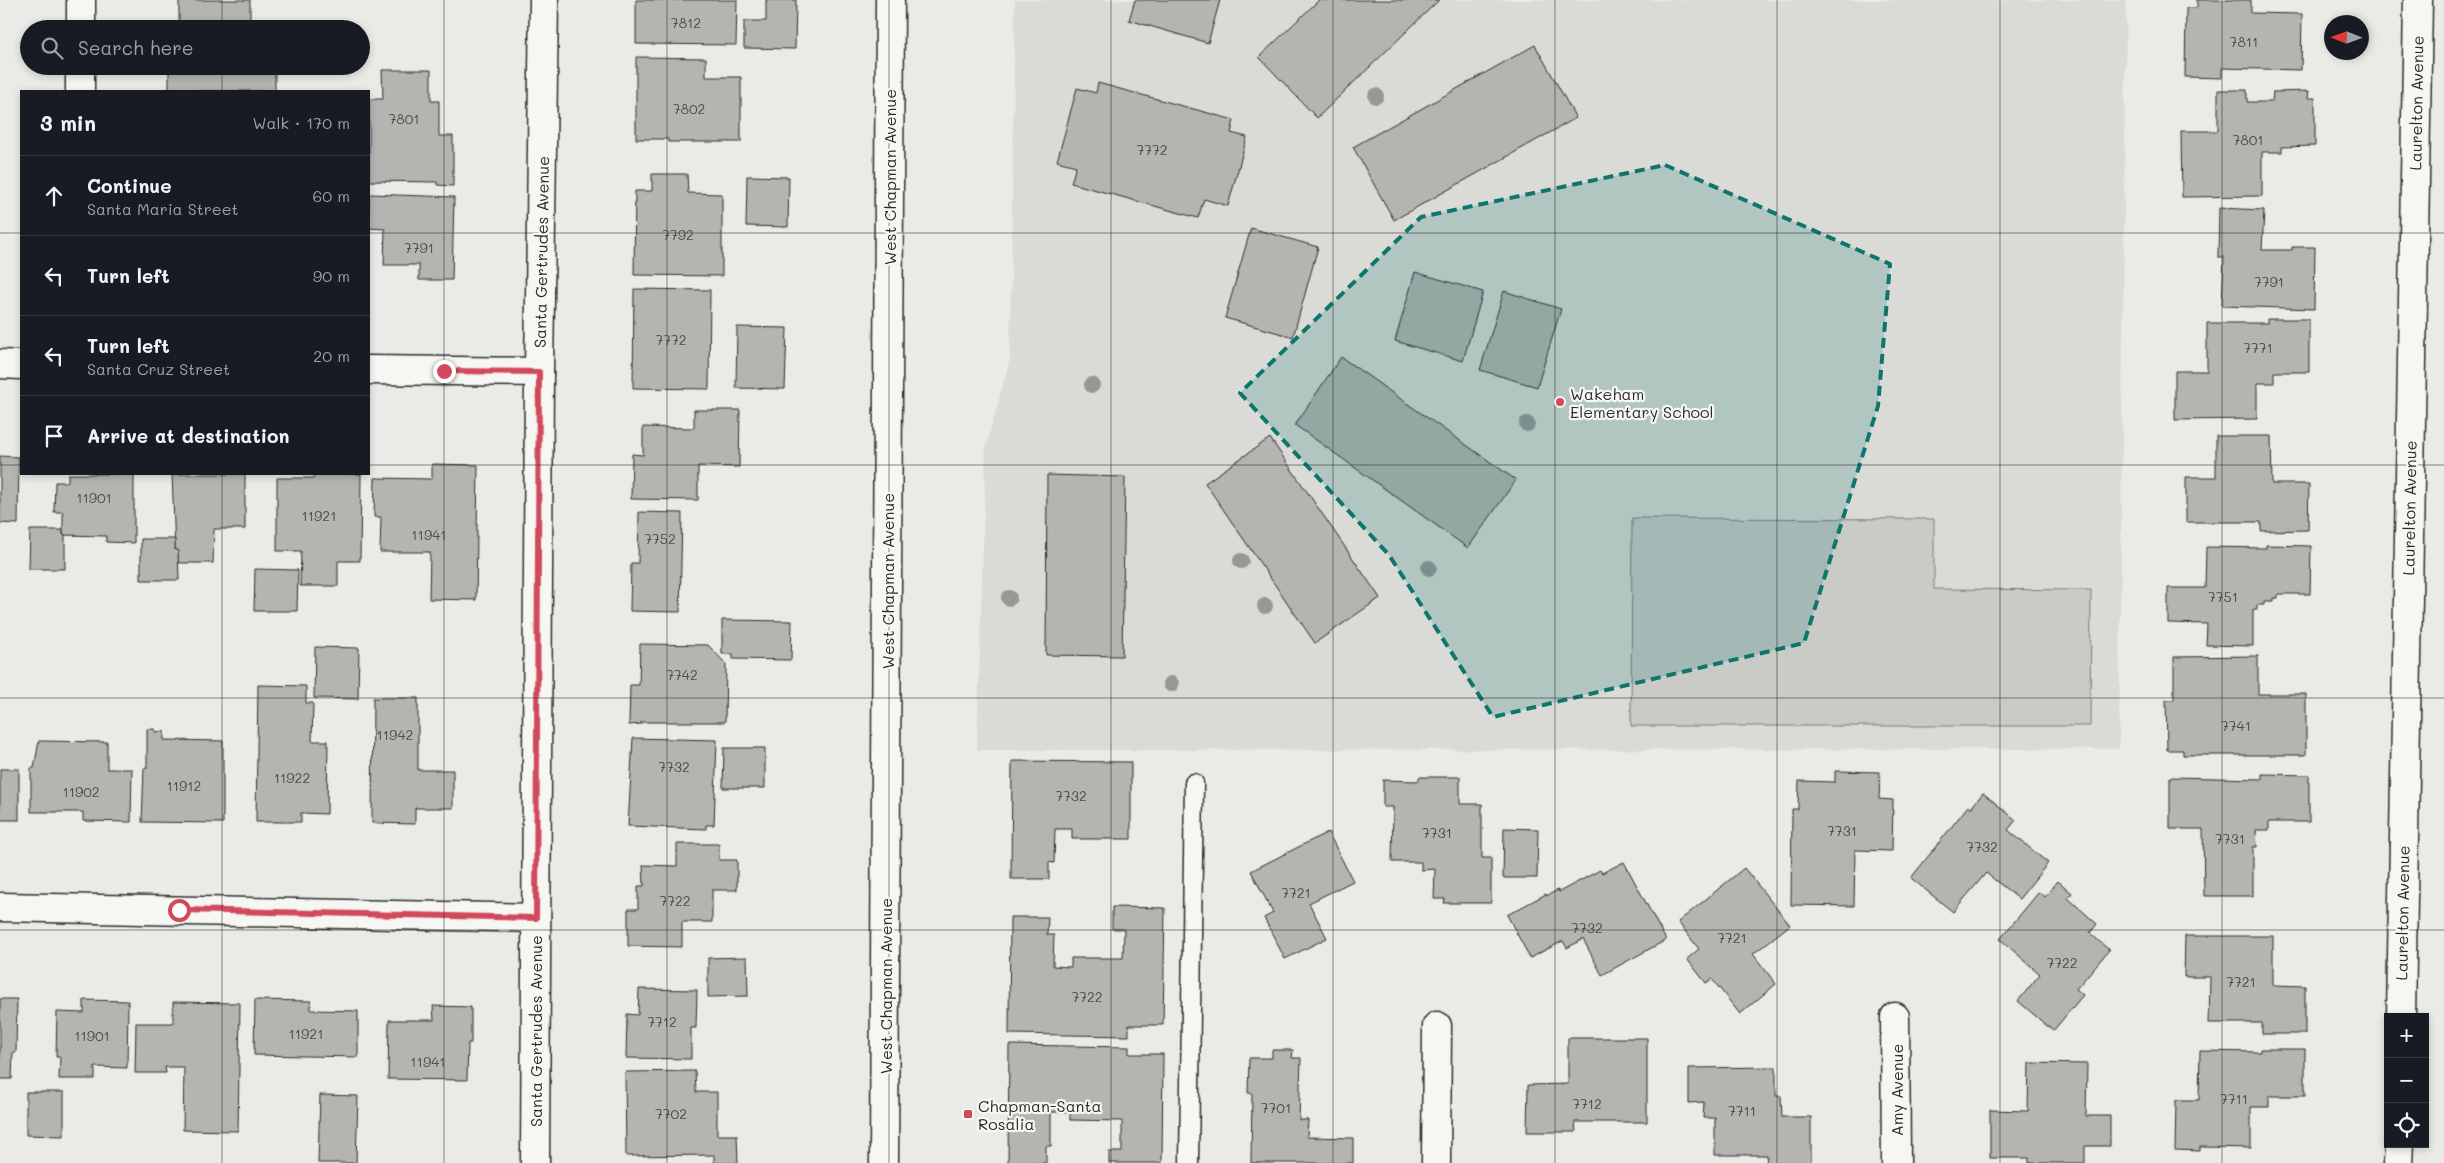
<!DOCTYPE html>
<html lang="en">
<head>
<meta charset="utf-8">
<style>
  :root { --surface:#171b24; --page:#20242c; --text:#f1f3f6; --muted:#9ea1a6; --line:#363941 }
  body { margin:0; font-family:Mali,sans-serif; background:var(--page); color:var(--text) }
  .controls { position:absolute; right:15px; bottom:15px; display:grid; overflow:hidden; border-radius:0px; box-shadow:0 2px 8px #0003 }
  .controls button { width:45px; height:45px; display:grid; place-items:center; padding:0; border:0; border-bottom:1px solid var(--line); background:var(--surface); color:var(--text); font:25px sans-serif }
  .compass { position:absolute; left:2324px; top:15px; width:45px; height:45px; border-radius:50%; background:var(--surface); box-shadow:0 2px 8px #0003; rotate:271deg }
  .stop { position:absolute; width:15px; height:15px; margin:-11px; border:4px solid #d1495b; border-radius:50%; background:#fff }
  .stop.end { background:#d1495b; border-color:#fff; box-shadow:0 1px 5px #0008 }
  .list { margin:0; padding:0; list-style:none }
  h2 { display:flex; justify-content:space-between; align-items:center; height:65px; margin:0; padding:0 20px; font-size:21px }
  h2 small { font-size:16px; font-weight:400; color:var(--muted) }
  .list li { display:grid; grid-template-columns:32px 1fr auto; gap:15px; align-items:center; box-sizing:border-box; height:80px; padding:0 20px; border-top:1px solid var(--line) }
  .list b { display:block; font-size:19px; white-space:nowrap }
  .list p { margin:0; font-size:16px; white-space:nowrap; color:var(--muted) }
  .list em { font-size:16px; font-style:normal; color:var(--muted) }
  .icon { flex:none; width:28px; height:28px; fill:none; stroke:currentColor; stroke-width:2; stroke-linecap:round; stroke-linejoin:round }
  .map { position:relative; flex:none; width:2444px; height:1163px; overflow:hidden }
  .search { position:absolute; background:var(--surface); box-shadow:0 2px 8px #0003; left:20px; top:20px; width:350px; height:55px; display:flex; align-items:center; gap:12px; box-sizing:border-box; padding:0 18px; border-radius:28px; color:var(--muted); font-size:19px }
  .panel { position:absolute; background:var(--surface); box-shadow:0 2px 8px #0003; left:20px; top:90px; width:350px; height:385px; border-radius:0px }
  .map>svg:first-child { display:block }
  .built { fill:#dadad6 }
  .green { fill:#cacac7; stroke:#7a7a79 }
  .building { fill:#b4b4b1; stroke:#2b2b2b }
  .lines { fill:none; stroke-linecap:round; stroke-linejoin:round }
  .service-casing { stroke:#2b2b2b; stroke-width:21 }
  .minor-casing { stroke:#2b2b2b; stroke-width:31 }
  .primary-casing { stroke:#2b2b2b; stroke-width:31 }
  .service { stroke:#f6f6f2; stroke-width:18 }
  .minor { stroke:#f6f6f2; stroke-width:28 }
  .primary { stroke:#f6f6f2; stroke-width:28 }
  .tree { fill:#979795 }
  .route { stroke:#d1495b; stroke-width:6 }
  .marked { fill:#0f766e; fill-opacity:0.2; stroke:#0f766e; stroke-width:4; stroke-dasharray:10 6; stroke-linejoin:round }
  .grid { fill:none; stroke:#2b2b2b; stroke-width:1; stroke-opacity:0.55 }
  .poi-dot { fill:#d1495b; stroke:#f6f6f2; stroke-width:2 }
  .labels { text-anchor:middle; dominant-baseline:central; stroke-width:4.5; stroke-linejoin:round; paint-order:stroke }
  .number-label { font-size:14px; fill:#4d4d4c }
  .street-label { font-size:16px; fill:#2b2b2b; stroke:#f6f6f2 }
  .poi-label { font-size:16px; fill:#2b2b2b; stroke:#f6f6f2; text-anchor:start }
</style>
</head>
<body>
<div class="map">
<svg width="2444" height="1163" viewBox="0 0 2444 1163">
  <rect width="100%" height="100%" fill="#eaeae6"/>
  <filter id="ink" filterUnits="userSpaceOnUse"><feTurbulence type="fractalNoise" baseFrequency=".02" numOctaves="2"/><feDisplacementMap in="SourceGraphic" scale="10" xChannelSelector="R" yChannelSelector="G"/><feConvolveMatrix kernelMatrix="1 2 1 2 8 2 1 2 1" color-interpolation-filters="sRGB"/></filter>
  <g filter="url(#ink)">
    <!-- built -->
    <path class="built" d="M1015,0H2126L2119,749L977,750L986,446L1010,359Z"/>
    <!-- green -->
    <path class="green" d="M1632,518L1934,519V589L2091,590L2090,726H1631Z"/>
    <!-- building -->
    <g class="building">
      <rect x="179" y="0" width="71" height="29"/>
      <path d="M636,0H737L736,45L636,44Z"/>
      <path d="M766,0H796L795,49L744,48V21H766Z"/>
      <path d="M1135,0H1220L1208,43L1129,20Z"/>
      <path d="M1319,0H1439L1317,118L1259,57Z"/>
      <path d="M2197,0H2251V13L2302,14L2301,70L2222,68V78L2185,77L2186,8H2197Z"/>
      <path d="M1535,45L1576,118L1394,220L1353,147Z"/>
      <path d="M636,57L706,58V77H741V142H668V139H636Z"/>
      <rect x="169" y="66" width="106" height="25"/>
      <path d="M382,70H431V101H439V136H453V186L437,185V182L369,181V99H383Z"/>
      <path d="M1098,83L1234,120L1231,133L1247,137L1228,206L1204,199L1198,218L1071,183L1076,166L1057,161L1077,88L1096,93Z"/>
      <path d="M2218,90H2247V102H2272L2273,92L2309,91L2308,98H2315V146L2282,147V152H2262V196L2182,197L2181,131H2218Z"/>
      <path d="M652,174H687L688,193L722,194V276L634,275L635,191H652Z"/>
      <path d="M747,176L789,177L788,227L746,226Z"/>
      <path d="M369,194L454,197L452,280H419V265H384L385,229L369,228Z"/>
      <path d="M2219,208L2264,210L2262,250H2292V247H2315L2314,309L2222,306L2224,257H2218Z"/>
      <path d="M1251,228L1318,247L1293,337L1225,318Z"/>
      <path d="M1415,272L1483,292L1463,361L1395,341Z"/>
      <path d="M634,289L710,290L709,389L633,388Z"/>
      <path d="M1504,291L1561,309L1537,387L1480,370Z"/>
      <path d="M2267,319H2309V372H2274V383H2257V419L2175,420V371H2207V323H2267Z"/>
      <path d="M737,327L787,328L785,389L736,388Z"/>
      <path d="M1341,357L1516,480L1468,548L1295,425Z"/>
      <path d="M694,410H740L739,467L698,466V500L631,499L632,454L643,455V427L694,428Z"/>
      <path d="M2216,436H2271L2272,484H2309L2308,530L2261,531V522H2186V477H2216Z"/>
      <path d="M1270,438L1380,598L1315,643L1205,483Z"/>
      <path d="M0,456L19,457L18,524L0,523Z"/>
      <path d="M432,464L478,465L476,600L429,599L430,552H380L381,517H374L375,478L432,479Z"/>
      <path d="M68,474H134V543L106,542V536L63,535V512H54L55,482H68Z"/>
      <path d="M172,474H245V529H214L213,563H178V550H175Z"/>
      <path d="M314,474H361L360,561H338V586H300L301,551H277V478H314Z"/>
      <path d="M1047,475L1125,477L1122,656L1046,655Z"/>
      <path d="M639,512L682,513L680,612L630,611L631,563H638Z"/>
      <path d="M30,530H63V535H65V569H29Z"/>
      <path d="M141,539H175V550H178L179,580H141Z"/>
      <path d="M2266,545L2311,546L2310,594H2278V598H2273V601H2264V605H2257V610H2253V646L2206,645L2207,624L2168,623V588H2205L2206,547L2266,548Z"/>
      <path d="M255,569L298,570L297,611H254Z"/>
      <path d="M722,620L792,621L791,660L733,659V654H722Z"/>
      <path d="M640,644L708,645L726,664L725,722H641V724L629,725L630,685H639Z"/>
      <path d="M315,647L359,648L358,699L314,698Z"/>
      <path d="M2258,656V694H2306V755H2183V750H2167L2166,700H2174V657Z"/>
      <path d="M258,685L306,686V703H313L312,741H328L327,814L301,813V822H256Z"/>
      <path d="M373,698H418V770H453V808H415V824L372,823Z"/>
      <path d="M147,729H155V732L164,731V740L223,741V823L142,822L144,768H147Z"/>
      <path d="M633,738L717,740L714,825H706V829L628,826Z"/>
      <path d="M39,741L107,742V769H132L131,822L83,821V812H31V768H34Z"/>
      <path d="M724,748H765V788H723Z"/>
      <path d="M1012,761L1131,762V839H1072V829H1055L1054,863L1049,862V879H1011Z"/>
      <rect x="0" y="769" width="19" height="51"/>
      <path d="M1835,771L1880,772L1879,799L1893,800L1892,851L1855,850L1854,906L1791,905L1792,809H1798L1799,781L1835,782Z"/>
      <path d="M2262,774L2309,775V822H2269V830H2256L2257,847H2253V896H2204L2203,829H2170V777L2262,779Z"/>
      <path d="M1419,777H1460V804H1482V858H1491V903H1444L1445,899H1434L1435,869L1421,870V862H1392L1393,807H1383V780L1419,781Z"/>
      <path d="M1983,793L2016,820L2008,830L2048,863L2019,899L1986,873L1953,912L1911,878L1968,806L1971,808Z"/>
      <path d="M1504,828L1538,829L1537,878H1503Z"/>
      <path d="M1328,832L1353,881L1309,903L1327,938L1285,959L1264,918L1273,913L1251,871Z"/>
      <path d="M677,844H719V860H737V890H712V922H682V947L628,946V909H638V886H644L643,865L677,866Z"/>
      <path d="M1624,862L1666,940L1602,975L1583,939L1567,948L1563,941L1530,958L1507,915L1546,894V896L1558,890L1559,892L1600,870L1602,873Z"/>
      <path d="M1744,868L1790,925L1753,954L1776,984L1740,1014L1712,979L1706,983L1687,959L1699,949L1678,922Z"/>
      <path d="M2058,881L2072,893L2068,898L2097,924L2090,933L2109,950L2076,989L2083,995L2053,1031L2018,1001L2040,974L2000,939L2039,892L2045,897Z"/>
      <path d="M1112,907L1165,908L1163,1025H1129V1036L1009,1034L1010,917H1048L1047,935H1054L1053,966L1071,967V958H1123L1124,929H1112Z"/>
      <path d="M2185,936H2273V985L2305,986V1034H2262V1023H2209L2210,977H2184Z"/>
      <path d="M747,957L748,996L708,997V958Z"/>
      <path d="M639,989L697,990L696,1028H691V1059L626,1058L627,1014L638,1015Z"/>
      <path d="M0,999H17L16,1052H13L12,1079H0Z"/>
      <path d="M84,1000L128,1001L127,1068L95,1067V1079H59L60,1057H56L57,1012L84,1013Z"/>
      <path d="M255,1000L311,1001V1010L358,1011V1057L254,1055Z"/>
      <path d="M173,1002L240,1003L238,1131L183,1130L184,1067H165L166,1073H135L136,1023H173Z"/>
      <path d="M433,1006L471,1007V1043H468L467,1080L388,1079L389,1020H434Z"/>
      <path d="M1568,1038H1647V1122H1575L1576,1132H1527L1528,1085L1568,1084Z"/>
      <path d="M1009,1045L1129,1047V1054H1163L1162,1163H1109V1152H1122V1121L1070,1120V1112H1051V1146H1046V1163H1008Z"/>
      <path d="M2261,1049H2305V1096H2269V1107H2251V1148L2200,1147V1151L2175,1150L2176,1100H2199L2200,1051L2261,1052Z"/>
      <path d="M1272,1050H1293L1292,1058H1301L1299,1120H1308L1307,1137L1353,1138V1163H1251L1252,1093H1248L1249,1058H1272Z"/>
      <path d="M2029,1063L2087,1064L2086,1116H2110V1146H2085V1163H2029V1158H1990V1110L2028,1111Z"/>
      <path d="M1776,1067V1096H1781L1782,1117H1811V1163H1766L1767,1155H1715V1118H1703L1704,1102L1689,1103V1068Z"/>
      <path d="M695,1071L696,1092H717V1135H737L738,1163H714V1155L626,1156L625,1072Z"/>
      <path d="M26,1092H64V1136L26,1135Z"/>
      <path d="M320,1095L358,1096L356,1163H318Z"/>
    </g>
    <g class="lines">
      <defs>
        <path id="service" d="M1189,1163L1194,783"/>
        <g id="minor">
          <path d="M81,29V0"/>
          <path d="M80,91V66"/>
          <path d="M0,364L21,365"/>
          <path d="M369,370L539,372"/>
          <path d="M0,907L536,918"/>
          <path d="M1895,1017L1896,1163"/>
          <path d="M2401,1017L2418,0"/>
          <path d="M535,1163L539,372L544,0"/>
          <path d="M1436,1163L1437,1026"/>
          <path d="M2398,1163L2399,1144"/>
        </g>
        <path id="primary" d="M884,1163L890,0"/>
      </defs>
      <!-- service casing -->
      <use href="#service" class="service-casing"/>
      <!-- minor casing -->
      <use href="#minor" class="minor-casing"/>
      <!-- primary casing -->
      <use href="#primary" class="primary-casing"/>
      <!-- service -->
      <use href="#service" class="service"/>
      <!-- minor -->
      <use href="#minor" class="minor"/>
      <!-- primary -->
      <use href="#primary" class="primary"/>
    </g>
    <!-- trees -->
    <g class="tree">
      <circle cx="1376" cy="96" r="8"/>
      <circle cx="1092" cy="385" r="8"/>
      <circle cx="1527" cy="424" r="8"/>
      <circle cx="1241" cy="561" r="8"/>
      <circle cx="1429" cy="568" r="8"/>
      <circle cx="1009" cy="598" r="8"/>
      <circle cx="1265" cy="606" r="8"/>
      <circle cx="1171" cy="684" r="8"/>
    </g>
  </g>
  <g class="lines" filter="url(#ink)">
    <!-- route -->
    <path class="route" d="M179,910L536,918L539,372L444,371"/>
  </g>
  <!-- marked area -->
  <path class="marked" d="M1665,165L1890,264L1878,406L1804,643L1493,717L1389,555L1240,393L1421,217Z"/>
  <!-- grid -->
  <path class="grid" d="M222,0V29M444,0V1163M667,0V1163M889,0V1163M1111,0V1163M1333,0V1163M1555,0V1163M1777,0V1163M2000,0V1163M2222,0V1163M222,66V91M0,233H21M369,233H2444M0,465H21M369,465H2444M222,474V1163M0,698H2444M0,930H2444"/>
  <!-- markers -->
  <g class="poi-dot">
    <circle cx="1560" cy="402" r="5"/>
    <rect x="963" y="1109" width="10" height="10" rx="2.5"/>
  </g>
  <g class="labels">
    <!-- number labels -->
    <g class="number-label">
      <text x="686" y="22">7812</text>
      <text x="2244" y="41">7811</text>
      <text x="689" y="108">7802</text>
      <text x="404" y="118">7801</text>
      <text x="2248" y="139">7801</text>
      <text x="1152" y="149">7772</text>
      <text x="678" y="234">7792</text>
      <text x="419" y="247">7791</text>
      <text x="2269" y="281">7791</text>
      <text x="671" y="339">7772</text>
      <text x="2258" y="347">7771</text>
      <text x="94" y="497">11901</text>
      <text x="319" y="515">11921</text>
      <text x="429" y="534">11941</text>
      <text x="660" y="538">7752</text>
      <text x="2223" y="596">7751</text>
      <text x="682" y="674">7742</text>
      <text x="2236" y="725">7741</text>
      <text x="395" y="734">11942</text>
      <text x="674" y="766">7732</text>
      <text x="292" y="777">11922</text>
      <text x="184" y="785">11912</text>
      <text x="81" y="791">11902</text>
      <text x="1071" y="795">7732</text>
      <text x="1842" y="830">7731</text>
      <text x="1437" y="832">7731</text>
      <text x="2230" y="838">7731</text>
      <text x="1982" y="846">7732</text>
      <text x="1296" y="892">7721</text>
      <text x="675" y="900">7722</text>
      <text x="1587" y="927">7732</text>
      <text x="1732" y="937">7721</text>
      <text x="2062" y="962">7722</text>
      <text x="2241" y="981">7721</text>
      <text x="1087" y="996">7722</text>
      <text x="662" y="1021">7712</text>
      <text x="306" y="1033">11921</text>
      <text x="92" y="1035">11901</text>
      <text x="428" y="1061">11941</text>
      <text x="2234" y="1098">7711</text>
      <text x="1587" y="1103">7712</text>
      <text x="1276" y="1107">7701</text>
      <text x="1742" y="1110">7711</text>
      <text x="671" y="1113">7702</text>
    </g>
    <!-- street labels -->
    <g class="street-label">
      <text transform="translate(2416 103) rotate(-89)">Laurelton Avenue</text>
      <text transform="translate(889 177) rotate(-90)">West Chapman Avenue</text>
      <text transform="translate(541 252) rotate(-89)">Santa Gertrudes Avenue</text>
      <text transform="translate(2409 508) rotate(-89)">Laurelton Avenue</text>
      <text transform="translate(887 581) rotate(-90)">West Chapman Avenue</text>
      <text transform="translate(2402 913) rotate(-89)">Laurelton Avenue</text>
      <text transform="translate(885 986) rotate(-90)">West Chapman Avenue</text>
      <text transform="translate(535 1031) rotate(-90)">Santa Gertrudes Avenue</text>
      <text transform="translate(1896 1090) rotate(-90)">Amy Avenue</text>
    </g>
    <!-- poi labels -->
    <g class="poi-label">
      <text x="1570" y="393">Wakeham<tspan x="1570" dy="18">Elementary School</tspan></text>
      <text x="978" y="1105">Chapman-Santa<tspan x="978" dy="18">Rosalia</tspan></text>
    </g>
  </g>
</svg>
<div class="controls">
<button>+</button>
<button>−</button>
<button><svg class="icon" aria-label="locate" viewBox="0 0 24 24"><circle cx="12" cy="12" r="6"/><path d="M12 2v4M12 18v4M2 12h4M18 12h4"/></svg></button>
</div>
<svg class="compass" viewBox="-18 -18 36 36"><path d="M0-13l5 13h-10z" fill="#e53935"/><path d="M0 13l5-13h-10z" fill="#9ea1a6"/></svg>
<div class="stop" style="left:179px;top:910px"></div>
<div class="stop end" style="left:444px;top:371px"></div>
<div class="search"><svg class="icon" aria-label="search" viewBox="0 0 24 24"><circle cx="10" cy="10" r="6"/><path d="M15 15l6 6"/></svg>Search here</div>
<section class="panel">
<h2>3 min<small>Walk · 170 m</small></h2>
<ul class="list">
<li><svg class="icon" aria-label="ahead" viewBox="0 0 24 24"><path d="M12 20V5M6 11l6-6 6 6"/></svg><div><b>Continue</b><p>Santa Maria Street</p></div><em>60 m</em></li>
<li><svg class="icon" aria-label="left" viewBox="0 0 24 24"><path d="M17 20v-9H6M10 6l-5 5 5 5"/></svg><div><b>Turn left</b></div><em>90 m</em></li>
<li><svg class="icon" aria-label="left" viewBox="0 0 24 24"><path d="M17 20v-9H6M10 6l-5 5 5 5"/></svg><div><b>Turn left</b><p>Santa Cruz Street</p></div><em>20 m</em></li>
<li><svg class="icon" aria-label="arrive" viewBox="0 0 24 24"><path d="M6 21V4h12l-3 4 3 4H6"/></svg><div><b>Arrive at destination</b></div></li>
</ul>
</section>
</div>
</body>
</html>
